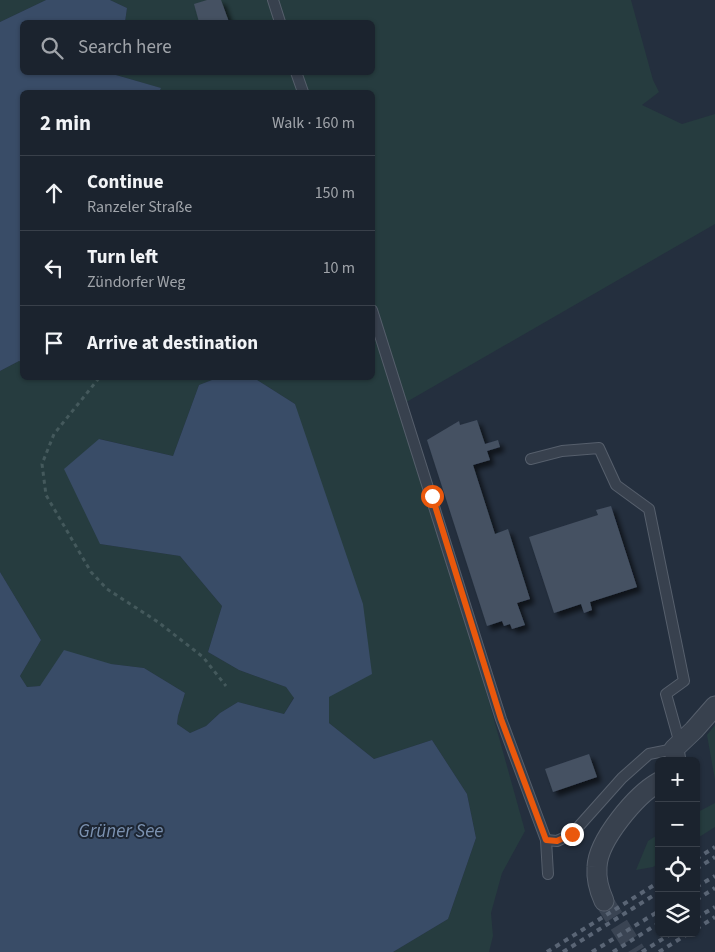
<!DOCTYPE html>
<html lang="en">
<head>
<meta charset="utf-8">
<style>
  :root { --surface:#1b232e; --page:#282f3a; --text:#f1f3f6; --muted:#a0a4aa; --line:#39404a }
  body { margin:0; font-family:"Source Sans 3",sans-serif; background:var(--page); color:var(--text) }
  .controls { position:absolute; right:15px; bottom:15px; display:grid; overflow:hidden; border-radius:8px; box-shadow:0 1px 4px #0004 }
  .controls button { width:45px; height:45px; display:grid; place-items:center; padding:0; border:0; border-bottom:1px solid var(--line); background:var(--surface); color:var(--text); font:25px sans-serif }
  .stop { position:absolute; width:15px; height:15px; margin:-11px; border:4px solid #ea580c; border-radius:50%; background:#fff }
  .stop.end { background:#ea580c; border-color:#fff; box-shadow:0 1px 5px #0008 }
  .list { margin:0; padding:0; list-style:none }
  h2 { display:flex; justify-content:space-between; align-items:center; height:65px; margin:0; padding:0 20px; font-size:21px }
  h2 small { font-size:16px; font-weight:400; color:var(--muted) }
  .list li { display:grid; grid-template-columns:32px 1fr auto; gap:15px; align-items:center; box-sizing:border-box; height:75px; padding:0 20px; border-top:1px solid var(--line) }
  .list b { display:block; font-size:19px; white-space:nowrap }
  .list p { margin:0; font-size:16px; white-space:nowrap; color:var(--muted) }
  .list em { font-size:16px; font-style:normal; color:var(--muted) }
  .icon { flex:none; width:28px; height:28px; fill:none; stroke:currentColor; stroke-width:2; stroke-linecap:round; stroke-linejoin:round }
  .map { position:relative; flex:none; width:715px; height:952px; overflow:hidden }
  .search { position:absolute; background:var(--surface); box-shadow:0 1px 4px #0004; left:20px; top:20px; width:355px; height:55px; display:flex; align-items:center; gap:12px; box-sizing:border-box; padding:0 18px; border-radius:8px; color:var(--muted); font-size:19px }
  .panel { position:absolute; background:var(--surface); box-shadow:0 1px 4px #0004; left:20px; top:90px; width:355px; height:290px; border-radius:8px }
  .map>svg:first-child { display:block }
  .green { fill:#263c3f }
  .water { fill:#394c67 }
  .building { fill:#455162; filter:url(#shadow) }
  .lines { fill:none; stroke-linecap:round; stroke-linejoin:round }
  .street-tunnel { stroke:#3a4453; stroke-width:19; stroke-dasharray:19 9; stroke-linecap:butt }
  .lane-casing { stroke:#565f6c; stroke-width:12 }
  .street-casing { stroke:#565f6c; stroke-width:21 }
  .path { stroke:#44595c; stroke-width:3; stroke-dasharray:4 4; stroke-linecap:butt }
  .lane { stroke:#38414e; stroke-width:10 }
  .street { stroke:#38414e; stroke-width:19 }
  .rail { stroke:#5a6575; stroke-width:4; stroke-dasharray:5 5; stroke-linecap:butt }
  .route { stroke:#ea580c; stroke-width:6 }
  .labels { text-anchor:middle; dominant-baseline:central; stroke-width:4; stroke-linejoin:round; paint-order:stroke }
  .water-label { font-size:19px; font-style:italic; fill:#7c92b1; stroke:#1d2633 }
</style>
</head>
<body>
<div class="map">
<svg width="715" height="952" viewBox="0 0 715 952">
  <defs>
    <filter id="shadow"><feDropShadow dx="4.5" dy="4.5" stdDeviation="2.5" flood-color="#0009"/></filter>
  </defs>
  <rect width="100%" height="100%" fill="#242f3e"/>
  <!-- green -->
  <g class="green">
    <path d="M0,0H46L0,22Z"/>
    <path d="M110,0H631L653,80L659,92L642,105L682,124L715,114V224L403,404L466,619L525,831L502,873L491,913L493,936L489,952H393L448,919L476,838L467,794L432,740L374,759L329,723V697L295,404L254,378H372V92H159L160,88L116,75V72H372V22H125L127,8Z"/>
    <path d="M19,361L22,362V378H217L199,385L173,456L100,439V544L180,556L222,606L208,652L239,670L286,687L294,697L284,714L238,702L220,713L206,726L190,733L177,724L178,716L185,693L144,668L111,664L40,686L27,687L20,676L41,640L0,572V371Z"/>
    <path d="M715,725V780L707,735Z"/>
    <path d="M715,803V827L696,839V813Z"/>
    <path d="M659,834V863L653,867L636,870L648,841Z"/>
  </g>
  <!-- water -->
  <g class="water">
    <path d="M46,0H110L127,8L125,22H22V72L116,73V75L161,88L159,92H22V362L19,361L0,371V22Z"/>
    <path d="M217,378H254L295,404L363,604L372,674L329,697V723L374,759L432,740L467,794L476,838L448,919L393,952H0V572L41,640L20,676L27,687L40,686L64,650L111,664L144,668L185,693L178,716L177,724L190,733L206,726L220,713L238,702L284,714L294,698L286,687L239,670L208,652L222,606L180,556L100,544L64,469L99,439L173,456L199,385Z"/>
  </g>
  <!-- building -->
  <g class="building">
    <path d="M207,0H221L229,22H199L194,4Z"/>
    <path d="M477,420L485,444L498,440L500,447L487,451L490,460L473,465L495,534L508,529L530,599L517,603L525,625L512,629L510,624L504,626L502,621L487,626L427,440L459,421L460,425Z"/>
    <path d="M611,506L637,587L590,602L592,610L584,613L581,604L554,613L529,537L598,515L596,510Z"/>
    <path d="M589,754L597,777L553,792L545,769Z"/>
  </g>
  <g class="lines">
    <!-- street-tunnel -->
    <path class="street-tunnel" d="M604,901L636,952"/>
    <defs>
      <g id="lane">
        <path d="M273,0L280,22"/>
        <path d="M296,72L303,92"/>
        <path d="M372,310L501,719L546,840L548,874"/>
        <path d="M531,459L562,451L599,448L616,485L649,509L684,681L666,694L680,744"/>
        <path d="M546,840L557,841L572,834L622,778L649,754L674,749"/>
      </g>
      <g id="street">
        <path d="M676,761L674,749L694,730L715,706"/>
        <path d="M604,901C599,890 596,880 597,867C598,840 636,795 659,782"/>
      </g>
    </defs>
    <!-- lane casing -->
    <use href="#lane" class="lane-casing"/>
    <!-- street casing -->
    <use href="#street" class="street-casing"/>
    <!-- path -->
    <path class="path" d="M99,378L54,434L42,464L46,495L91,572L107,589L158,622L203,657L226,686"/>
    <!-- lane -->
    <use href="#lane" class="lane"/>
    <!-- street -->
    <use href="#street" class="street"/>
    <!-- rail -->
    <g class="rail">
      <path d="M696,859L715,847"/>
      <path d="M696,869L715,857"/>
      <path d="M696,887L715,876"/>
      <path d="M696,900L715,888"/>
      <path d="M696,918L715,907"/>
      <path d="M696,929L715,917"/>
      <path d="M547,952L659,882"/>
      <path d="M563,952L659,892"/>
      <path d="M592,952L659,911"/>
      <path d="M613,952L659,923"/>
      <path d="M642,952L672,933"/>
      <path d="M659,952L689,933"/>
    </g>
  </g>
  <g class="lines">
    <!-- route -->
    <path class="route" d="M432,496L501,719L546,840L557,841L572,834"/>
  </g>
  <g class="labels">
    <!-- water labels -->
    <g class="water-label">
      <text x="121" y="831">Grüner See</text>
    </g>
  </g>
</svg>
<div class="controls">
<button>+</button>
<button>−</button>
<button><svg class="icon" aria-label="locate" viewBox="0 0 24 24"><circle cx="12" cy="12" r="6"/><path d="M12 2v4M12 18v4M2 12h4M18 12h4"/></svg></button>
<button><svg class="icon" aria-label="layers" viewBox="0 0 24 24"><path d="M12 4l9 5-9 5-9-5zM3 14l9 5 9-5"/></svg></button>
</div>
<div class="stop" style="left:432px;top:496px"></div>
<div class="stop end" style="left:572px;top:834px"></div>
<div class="search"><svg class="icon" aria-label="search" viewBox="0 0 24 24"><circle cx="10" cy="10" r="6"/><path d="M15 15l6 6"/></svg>Search here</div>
<section class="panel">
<h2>2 min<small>Walk · 160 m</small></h2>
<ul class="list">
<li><svg class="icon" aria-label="ahead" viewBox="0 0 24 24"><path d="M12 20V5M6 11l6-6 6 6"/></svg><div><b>Continue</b><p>Ranzeler Straße</p></div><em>150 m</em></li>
<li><svg class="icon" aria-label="left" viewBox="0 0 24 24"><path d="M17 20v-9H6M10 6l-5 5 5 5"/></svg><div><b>Turn left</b><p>Zündorfer Weg</p></div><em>10 m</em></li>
<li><svg class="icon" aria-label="arrive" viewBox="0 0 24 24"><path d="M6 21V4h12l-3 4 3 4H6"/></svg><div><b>Arrive at destination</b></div></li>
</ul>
</section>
</div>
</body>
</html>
